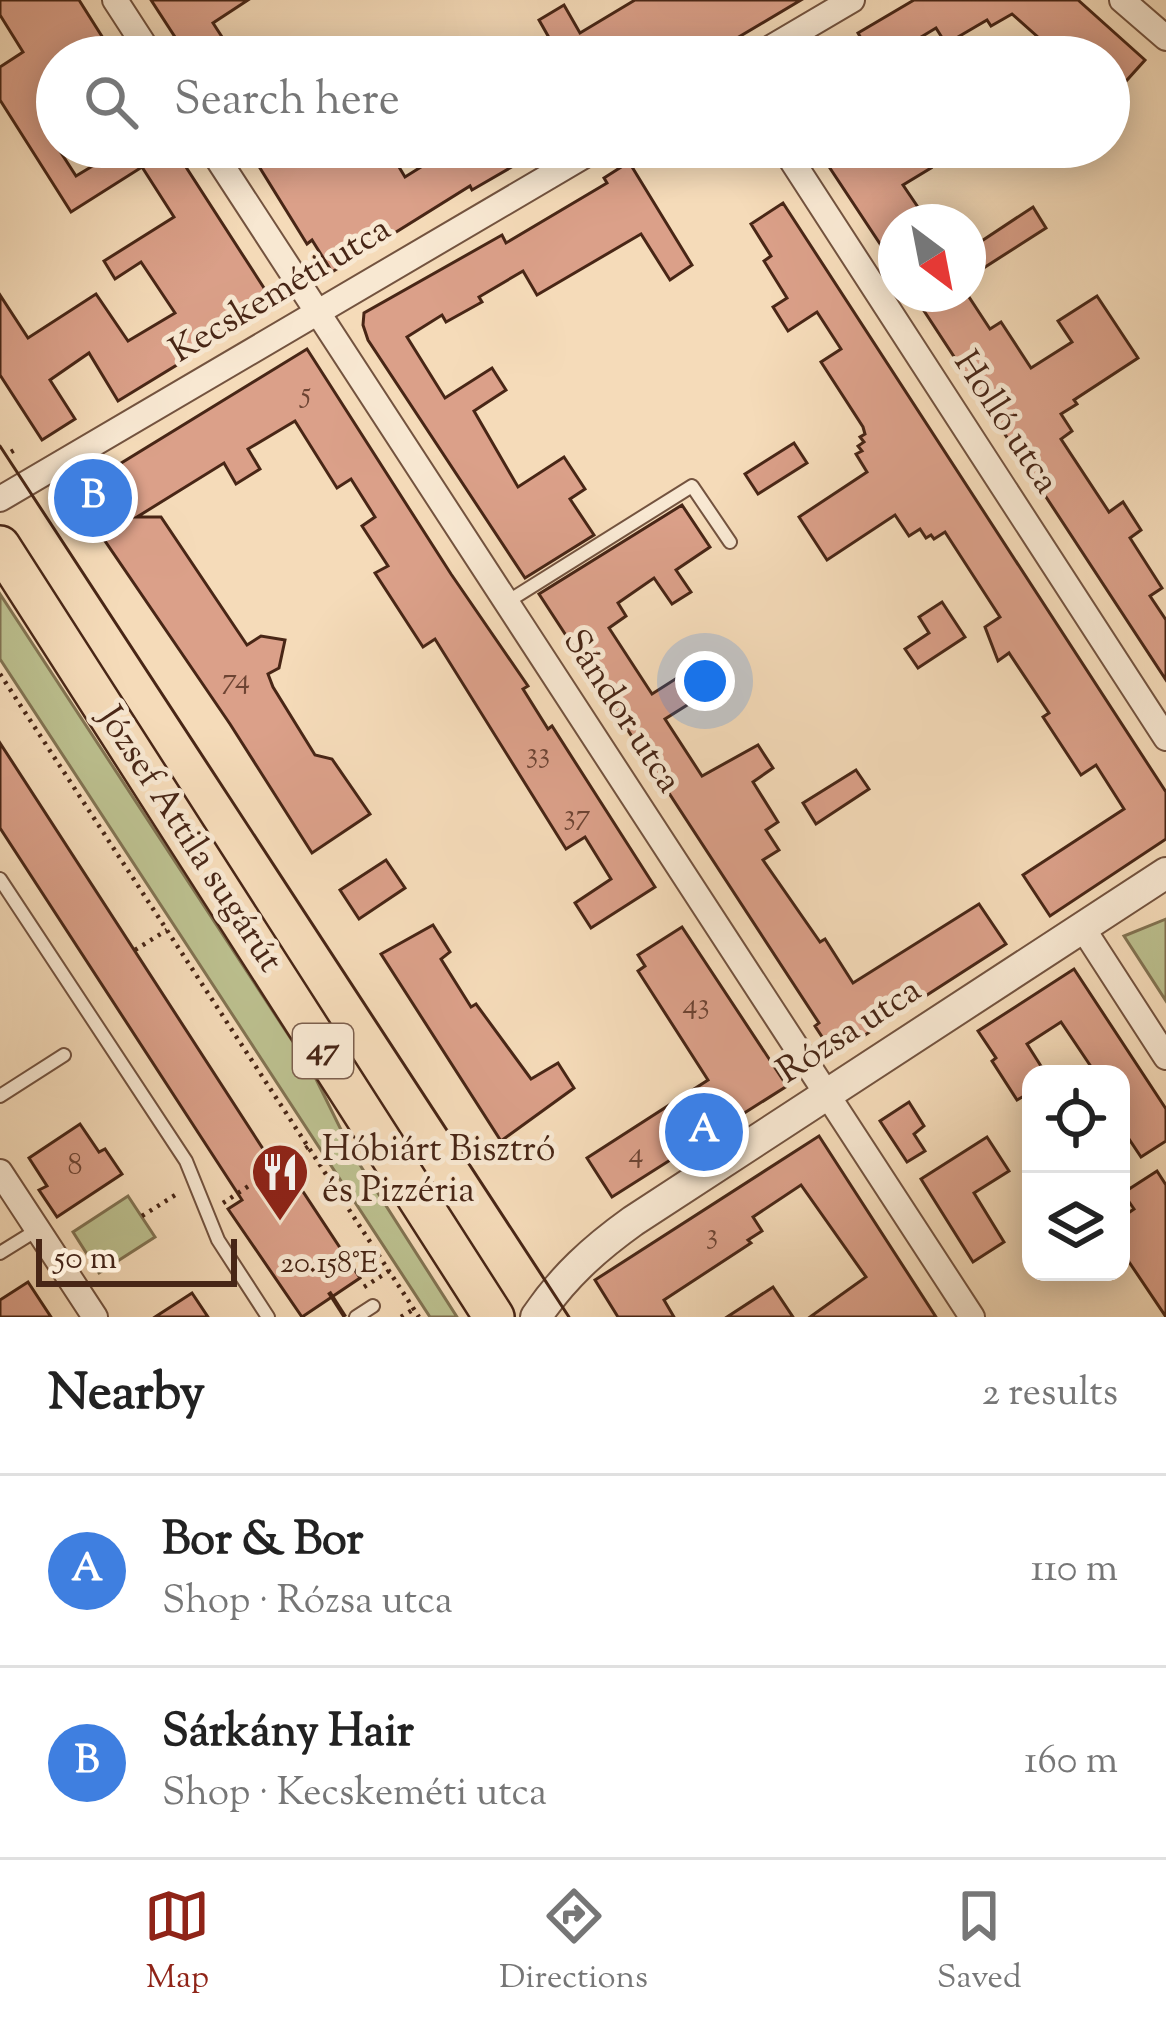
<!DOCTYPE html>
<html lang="en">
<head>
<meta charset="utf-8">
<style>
  :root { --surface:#fff; --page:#f6f6f6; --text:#222; --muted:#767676; --line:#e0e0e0; --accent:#8f2418 }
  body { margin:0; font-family:"Sorts Mill Goudy",serif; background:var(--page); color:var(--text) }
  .controls { position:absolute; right:36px; bottom:36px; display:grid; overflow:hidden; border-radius:24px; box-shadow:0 6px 30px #0003 }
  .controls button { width:108px; height:108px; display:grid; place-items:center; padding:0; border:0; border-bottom:3px solid var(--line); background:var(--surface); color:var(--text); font:60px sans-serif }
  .compass { position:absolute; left:878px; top:204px; width:108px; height:108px; border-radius:50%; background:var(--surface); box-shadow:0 6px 30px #0003; rotate:148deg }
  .scale { position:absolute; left:36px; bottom:30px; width:201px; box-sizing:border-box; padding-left:12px; border:6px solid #482616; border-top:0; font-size:33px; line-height:42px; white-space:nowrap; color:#482616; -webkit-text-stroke:9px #f8e8d2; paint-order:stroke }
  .you { position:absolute; left:705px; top:681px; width:42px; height:42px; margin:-30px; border:9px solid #fff; border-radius:50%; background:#1a73e8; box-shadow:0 0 0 18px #1a73e833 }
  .badge { display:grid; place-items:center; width:78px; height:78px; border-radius:50%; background:var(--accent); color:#fff; font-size:39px; font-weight:700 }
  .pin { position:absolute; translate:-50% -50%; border:6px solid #fff; box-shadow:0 3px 12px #0006 }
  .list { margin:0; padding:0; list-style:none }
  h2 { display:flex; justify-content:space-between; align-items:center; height:156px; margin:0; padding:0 48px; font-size:51px }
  h2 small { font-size:39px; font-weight:400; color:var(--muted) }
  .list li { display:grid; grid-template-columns:78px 1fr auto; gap:36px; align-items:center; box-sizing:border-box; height:192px; padding:0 48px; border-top:3px solid var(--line) }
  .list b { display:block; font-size:45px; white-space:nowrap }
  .list p { margin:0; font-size:39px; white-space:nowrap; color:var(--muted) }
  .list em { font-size:39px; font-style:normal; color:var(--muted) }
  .icon { flex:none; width:66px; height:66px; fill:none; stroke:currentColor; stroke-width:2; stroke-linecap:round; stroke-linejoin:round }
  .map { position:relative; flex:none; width:1166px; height:1317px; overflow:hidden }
  .search { position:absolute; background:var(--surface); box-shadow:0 6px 30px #0003; left:36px; right:36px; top:36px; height:132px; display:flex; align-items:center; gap:30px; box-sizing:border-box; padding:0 42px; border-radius:66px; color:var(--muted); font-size:45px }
  .sheet { height:540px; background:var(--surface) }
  nav { display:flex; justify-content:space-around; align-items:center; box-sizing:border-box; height:168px; border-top:3px solid var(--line); background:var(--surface); font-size:33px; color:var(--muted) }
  nav a { display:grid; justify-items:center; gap:6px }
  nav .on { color:var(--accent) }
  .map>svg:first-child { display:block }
  .green { fill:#bcc08f; stroke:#827352; stroke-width:3 }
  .building { fill:#dba089; stroke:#482616; stroke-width:3 }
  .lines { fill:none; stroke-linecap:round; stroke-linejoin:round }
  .service-casing { stroke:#73533f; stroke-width:16 }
  .minor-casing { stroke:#73533f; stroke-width:28 }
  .tertiary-casing { stroke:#73533f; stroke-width:34 }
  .primary-casing { stroke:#482616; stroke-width:44 }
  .path { stroke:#482616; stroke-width:4.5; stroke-dasharray:3 6; stroke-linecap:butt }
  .service { stroke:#f8e8d2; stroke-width:12 }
  .minor { stroke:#f8e8d2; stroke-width:24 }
  .tertiary { stroke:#f8e8d2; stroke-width:30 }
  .primary { stroke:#f5dbb9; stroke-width:39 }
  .tram { stroke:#482616; stroke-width:3 }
  .ticks { fill:none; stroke:#482616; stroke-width:4.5 }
  .labels { text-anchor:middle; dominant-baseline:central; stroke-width:10; stroke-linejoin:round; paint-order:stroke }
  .number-label { font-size:30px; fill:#6d4433 }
  .shield { fill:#f8e8d2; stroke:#7d604e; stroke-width:3 }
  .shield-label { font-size:33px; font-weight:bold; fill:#482616 }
  .street-label { font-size:36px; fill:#482616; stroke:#f8e8d2 }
  .poi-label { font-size:36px; fill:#482616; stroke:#f8e8d2; text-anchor:start }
  .ticks-label { font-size:30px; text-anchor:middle; fill:#482616; stroke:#f8e8d2; stroke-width:10; stroke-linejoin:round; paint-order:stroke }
</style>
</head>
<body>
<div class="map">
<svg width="1166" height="1317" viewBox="0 0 1166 1317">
  <rect width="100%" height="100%" fill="#f5dbb9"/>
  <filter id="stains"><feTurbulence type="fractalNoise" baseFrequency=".00167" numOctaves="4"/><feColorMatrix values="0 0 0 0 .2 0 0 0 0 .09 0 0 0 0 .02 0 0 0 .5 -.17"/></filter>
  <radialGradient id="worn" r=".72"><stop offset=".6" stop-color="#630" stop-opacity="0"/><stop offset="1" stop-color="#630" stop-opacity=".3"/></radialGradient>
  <!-- green -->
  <g class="green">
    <path d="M0,594L312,1071L353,1154L457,1317H430L0,659Z"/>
    <path d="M1166,919V1001L1124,936Z"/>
    <path d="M128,1196L155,1237L99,1273L73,1232Z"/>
  </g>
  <!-- building -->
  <g class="building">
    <path d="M0,0H79L115,57H57V125L47,131L76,176L124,147H173L275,305L118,401L89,353L50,380L75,419L42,440L0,375V295L28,338L96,294L128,341L175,313L141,262L115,279L104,261L174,217L142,167L71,212L0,100V67L23,52L0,15Z"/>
    <path d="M151,0H248L213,23L235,57H188Z"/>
    <path d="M635,0H801L705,57H560L539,20L564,5L580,33Z"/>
    <path d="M914,0H1078L1145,60L1109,100V57H1038L1048,46L1012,14L991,26L987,20L946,44L936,28L888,57H872L858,33Z"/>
    <path d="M247,147H387L405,177L453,147H546L472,190L470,186L332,272L312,240L307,244Z"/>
    <path d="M816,147H917L931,168L903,185L928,222H896V268Z"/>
    <path d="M629,162L692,265L670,280L641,234L537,295L523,271L479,297L482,302L446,322L442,315L407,337L445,398L492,368L506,390L474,411L518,487L564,457L585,489L570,499L594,535L525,578L368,340L363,325L364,313L502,235L506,243L607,183L604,178Z"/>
    <path d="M783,203L1166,792V839L1050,916L1023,875L1124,809L1096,765L1081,775L1043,717L1049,713L1009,653L998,661L985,627L1000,617L945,532L934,539L931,535L926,538L920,529L909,536L895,515L827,560L799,517L867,472L856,454L862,451L858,446L864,442L860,437L865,434L863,427L821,362L841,349L817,312L788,331L773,307L787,298L764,261L771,256L751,224Z"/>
    <path d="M1033,207L1046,228L968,278V250Z"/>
    <path d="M913,294H967L990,329L1001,322L1031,368L1072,342L1058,321L1097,296L1138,358L1074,400L1077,404L1061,414L1072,431L1061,439L1109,512L1123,502L1141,530L1130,538L1162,588L1150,596L1166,620V680Z"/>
    <path d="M307,349L451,574L528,686L523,689L548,729L552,726L655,887L591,928L575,903L611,879L585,837L566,849L435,639L423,647L375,573L388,566L362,526L375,517L351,479L337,488L295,421L248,449L260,469L236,484L224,463L137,517H161L247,645L261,636L285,640L279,668L268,674L273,687L315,755L332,759L370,814L312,853L230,724L77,500L79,489Z"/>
    <path d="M794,443L807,463L758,494L745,474Z"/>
    <path d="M682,505L710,547L676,570L691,592L672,604L654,578L618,603L626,616L609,628L652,694L677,678L692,702L665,719L702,776L758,745L773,768L753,782L778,822L766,830L779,850L763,860L820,942L825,939L853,983L979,904L1006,944L834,1055L815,1026L819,1023L539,594Z"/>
    <path d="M942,602L965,637L918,668L905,649L929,633L919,617Z"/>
    <path d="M0,743L280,1175L288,1169L360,1278L302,1317L228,1209L242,1200L0,828Z"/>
    <path d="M856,770L869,789L816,824L803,803Z"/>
    <path d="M386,860L405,888L359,919L340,890Z"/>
    <path d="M433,925L450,952L441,959L471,1007L476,1004L531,1079L558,1063L574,1088L501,1141L381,954Z"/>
    <path d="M682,927L787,1086L612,1197L587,1158L708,1080L638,971L645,966L638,955Z"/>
    <path d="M1074,969L1166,1109V1141L1141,1157L1121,1127V1074H1096L1061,1022L1027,1044L1046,1074H1031V1092L1017,1100L992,1061L996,1058L978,1031Z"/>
    <path d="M909,1102L924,1126L914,1134L925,1151L907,1162L880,1121Z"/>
    <path d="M80,1124L99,1152L105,1149L122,1174L57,1217L39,1190L47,1186L29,1158Z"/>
    <path d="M819,1136L936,1317H810L866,1277L801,1185L753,1217L762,1231L748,1240L751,1243L664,1300L674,1317H618L595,1280Z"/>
    <path d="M987,1137L1009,1171L974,1193L1004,1242L973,1262L921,1179Z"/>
    <path d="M1157,1171L1166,1185V1317L1121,1250V1218L1134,1209L1123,1193Z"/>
    <path d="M28,1282L51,1317H0V1300Z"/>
    <path d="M773,1287L793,1317H727Z"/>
    <path d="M192,1293L208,1317H155Z"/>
  </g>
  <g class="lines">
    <defs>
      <g id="service">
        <path d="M507,602L692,486L730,542"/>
        <path d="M0,879L186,1161L218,1240L268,1317"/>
        <path d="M0,1096L64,1055"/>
        <path d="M0,1253L37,1230"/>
        <path d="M356,1317L373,1306"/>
      </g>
      <g id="minor">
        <path d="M115,0L152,57"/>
        <path d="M1122,0L1166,38"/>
        <path d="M755,57L852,0"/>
        <path d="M210,147L972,1317"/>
        <path d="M783,147L1166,738"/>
        <path d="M0,499L599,147"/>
        <path d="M1082,927L1166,1057"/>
        <path d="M0,1172L95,1317"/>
      </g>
      <path id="tertiary" d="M536,1317C563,1277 594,1249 633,1221L1166,873"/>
      <path id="primary" d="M0,546L494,1317"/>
    </defs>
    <!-- service casing -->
    <use href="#service" class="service-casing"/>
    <!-- minor casing -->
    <use href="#minor" class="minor-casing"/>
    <!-- tertiary casing -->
    <use href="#tertiary" class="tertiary-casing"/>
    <!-- primary casing -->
    <use href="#primary" class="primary-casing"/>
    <!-- path -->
    <g class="path">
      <path d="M11,452L16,449"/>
      <path d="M0,674L419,1317"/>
      <path d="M135,950L167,930"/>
      <path d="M223,1203L309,1146"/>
      <path d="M142,1216L180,1192"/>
      <path d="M364,1287L389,1271"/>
      <path d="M401,1317L414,1309"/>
    </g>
    <!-- service -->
    <use href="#service" class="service"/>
    <!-- minor -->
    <use href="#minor" class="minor"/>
    <!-- tertiary -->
    <use href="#tertiary" class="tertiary"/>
    <!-- primary -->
    <use href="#primary" class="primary"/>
    <!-- tram -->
    <path class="tram" d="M0,446L569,1317"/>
  </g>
  <!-- ticks -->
  <path class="ticks" d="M329,1292L345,1317"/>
  <!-- icons -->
  <defs>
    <symbol id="restaurant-pin" viewBox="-11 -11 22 30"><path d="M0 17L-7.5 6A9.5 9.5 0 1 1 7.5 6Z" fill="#8f2418" stroke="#f8e8d2"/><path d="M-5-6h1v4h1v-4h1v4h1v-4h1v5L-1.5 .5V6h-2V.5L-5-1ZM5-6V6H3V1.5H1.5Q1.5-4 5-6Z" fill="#fff"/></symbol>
  </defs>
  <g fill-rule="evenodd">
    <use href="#restaurant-pin" x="247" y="1139" width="66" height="90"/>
  </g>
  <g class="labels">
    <!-- number labels -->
    <g class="number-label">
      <text x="306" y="394">5</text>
      <text x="236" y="680">74</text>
      <text x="538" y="754">33</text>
      <text x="577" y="816">37</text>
      <text x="696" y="1005">43</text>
      <text x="636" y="1154">4</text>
      <text x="75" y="1166">8</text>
      <text x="712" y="1235">3</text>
    </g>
    <!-- shield labels -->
    <rect class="shield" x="293" y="1024" width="60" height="54" rx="9"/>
    <g class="shield-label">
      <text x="323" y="1051">47</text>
    </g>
    <!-- street labels -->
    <g class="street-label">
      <text transform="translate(281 291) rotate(-31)">Kecskeméti utca</text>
      <text transform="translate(1005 423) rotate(57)">Holló utca</text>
      <text transform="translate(621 712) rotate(57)">Sándor utca</text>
      <text transform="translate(189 840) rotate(57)">József Attila sugárút</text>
      <text transform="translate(850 1032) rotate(-33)">Rózsa utca</text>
    </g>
    <!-- poi labels -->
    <g class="poi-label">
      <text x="322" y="1151">Hóbiárt Bisztró<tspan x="322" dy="41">és Pizzéria</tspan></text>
    </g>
  </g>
  <g class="ticks-label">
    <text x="329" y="1272">20.158°E</text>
  </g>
  <rect width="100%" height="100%" filter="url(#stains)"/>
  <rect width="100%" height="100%" fill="url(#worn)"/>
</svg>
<div class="controls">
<button><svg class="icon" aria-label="locate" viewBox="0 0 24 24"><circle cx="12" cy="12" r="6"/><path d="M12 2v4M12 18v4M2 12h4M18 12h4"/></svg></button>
<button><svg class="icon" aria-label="layers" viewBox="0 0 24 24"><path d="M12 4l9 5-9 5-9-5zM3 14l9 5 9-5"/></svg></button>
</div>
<svg class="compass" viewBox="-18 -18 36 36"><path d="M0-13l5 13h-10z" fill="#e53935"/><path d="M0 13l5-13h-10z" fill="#767676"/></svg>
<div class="scale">50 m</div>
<div class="you"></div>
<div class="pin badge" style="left:704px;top:1132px;background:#3f7fe0">A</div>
<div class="pin badge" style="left:93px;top:498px;background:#3f7fe0">B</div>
<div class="search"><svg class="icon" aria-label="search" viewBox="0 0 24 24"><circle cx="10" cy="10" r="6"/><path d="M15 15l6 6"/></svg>Search here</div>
</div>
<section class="sheet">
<h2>Nearby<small>2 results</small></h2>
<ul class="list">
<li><span class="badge" style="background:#3f7fe0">A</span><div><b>Bor &amp; Bor</b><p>Shop · Rózsa utca</p></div><em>110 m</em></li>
<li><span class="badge" style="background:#3f7fe0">B</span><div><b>Sárkány Hair</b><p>Shop · Kecskeméti utca</p></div><em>160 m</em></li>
</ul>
</section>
<nav>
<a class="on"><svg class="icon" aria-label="map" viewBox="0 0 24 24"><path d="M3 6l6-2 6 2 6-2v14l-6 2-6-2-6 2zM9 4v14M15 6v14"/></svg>Map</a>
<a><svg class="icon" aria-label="directions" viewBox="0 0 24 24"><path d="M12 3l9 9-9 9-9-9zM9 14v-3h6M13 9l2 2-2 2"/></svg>Directions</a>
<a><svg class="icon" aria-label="saved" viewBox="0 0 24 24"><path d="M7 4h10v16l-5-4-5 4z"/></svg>Saved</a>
</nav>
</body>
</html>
